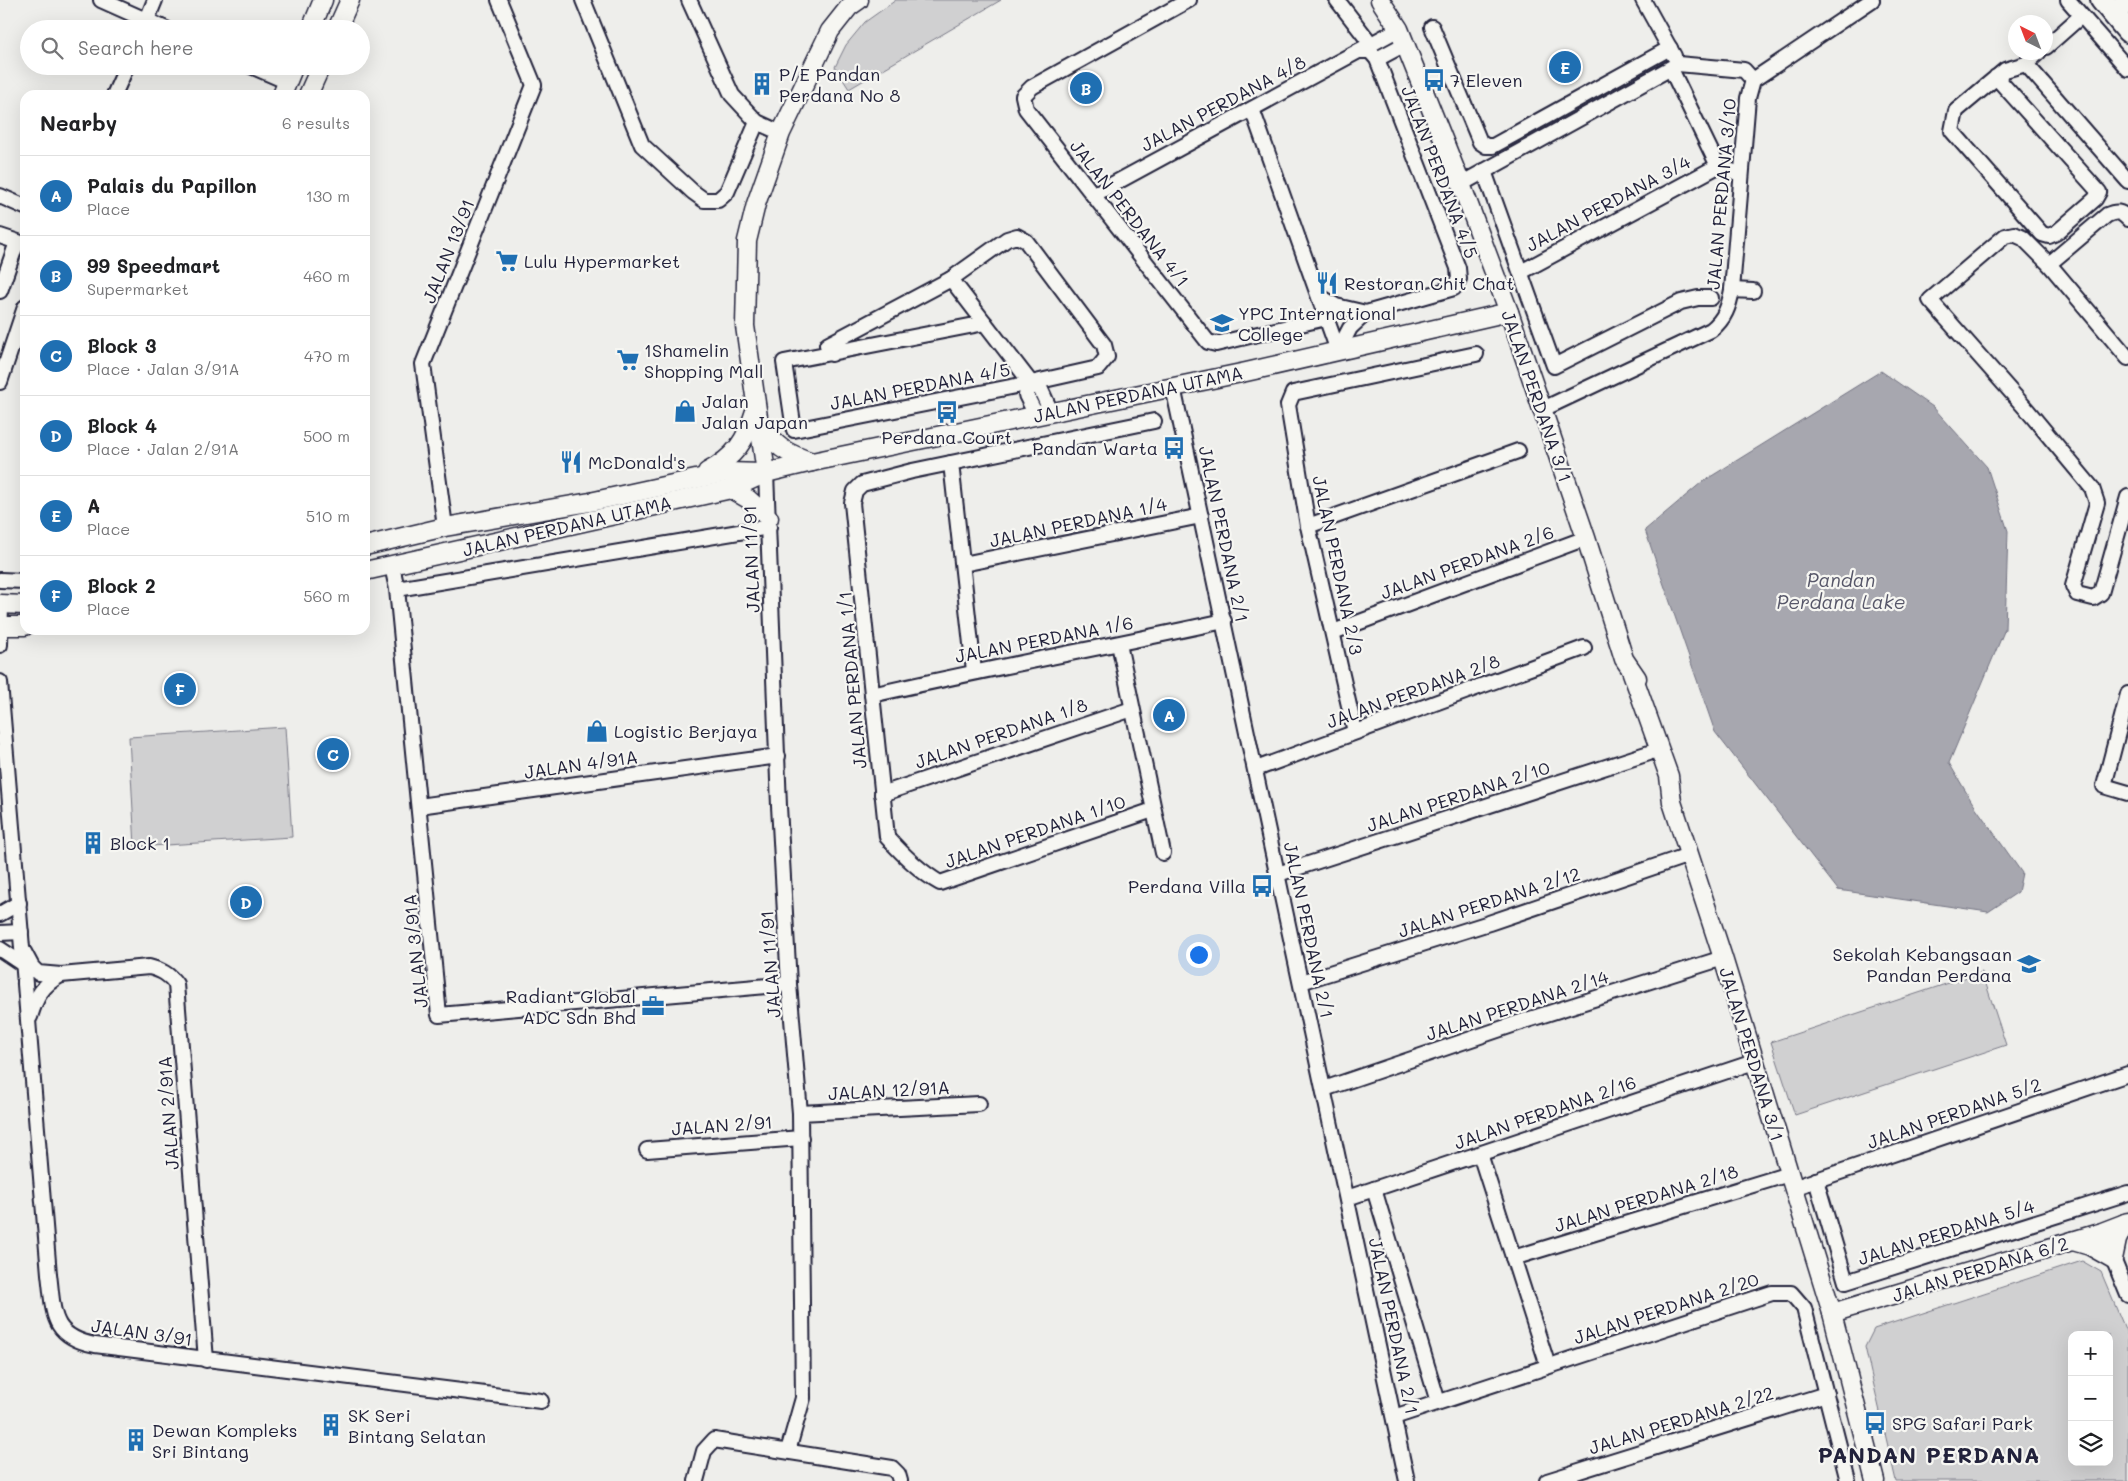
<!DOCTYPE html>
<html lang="en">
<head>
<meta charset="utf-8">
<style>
  :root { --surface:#fff; --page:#f6f6f6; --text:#202124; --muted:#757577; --line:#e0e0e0; --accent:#1f6fb2 }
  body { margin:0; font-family:Mali,sans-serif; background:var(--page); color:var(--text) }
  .controls { position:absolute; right:15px; bottom:15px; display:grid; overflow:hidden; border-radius:10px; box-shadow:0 5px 20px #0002 }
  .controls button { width:45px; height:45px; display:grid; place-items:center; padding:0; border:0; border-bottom:1px solid var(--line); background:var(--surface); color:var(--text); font:25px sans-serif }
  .compass { position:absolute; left:2008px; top:15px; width:45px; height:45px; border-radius:50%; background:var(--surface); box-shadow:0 5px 20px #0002; rotate:318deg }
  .you { position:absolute; left:1198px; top:954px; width:18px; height:18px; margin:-12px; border:4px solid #fff; border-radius:50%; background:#1a73e8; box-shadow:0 0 0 8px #1a73e833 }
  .badge { display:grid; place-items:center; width:32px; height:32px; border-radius:50%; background:var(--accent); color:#fff; font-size:16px; font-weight:700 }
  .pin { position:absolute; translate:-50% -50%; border:2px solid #fff; box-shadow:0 1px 5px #0006 }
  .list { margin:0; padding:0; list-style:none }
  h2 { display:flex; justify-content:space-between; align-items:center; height:65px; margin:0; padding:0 20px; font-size:21px }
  h2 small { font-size:16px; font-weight:400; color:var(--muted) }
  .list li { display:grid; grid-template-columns:32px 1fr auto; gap:15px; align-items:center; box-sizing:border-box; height:80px; padding:0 20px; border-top:1px solid var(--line) }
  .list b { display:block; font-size:19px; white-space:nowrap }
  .list p { margin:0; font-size:16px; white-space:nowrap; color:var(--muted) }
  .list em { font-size:16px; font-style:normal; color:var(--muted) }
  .icon { flex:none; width:28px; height:28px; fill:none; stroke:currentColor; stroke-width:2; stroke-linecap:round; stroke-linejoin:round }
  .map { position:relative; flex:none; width:2128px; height:1481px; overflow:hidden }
  .search { position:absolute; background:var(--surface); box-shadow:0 5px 20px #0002; left:20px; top:20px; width:350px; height:55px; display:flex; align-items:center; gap:12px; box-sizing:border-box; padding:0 18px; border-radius:28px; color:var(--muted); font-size:19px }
  .panel { position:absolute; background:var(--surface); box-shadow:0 5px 20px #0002; left:20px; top:90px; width:350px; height:545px; border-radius:15px }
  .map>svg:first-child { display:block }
  .green { fill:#d0d0d1; stroke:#797986; fill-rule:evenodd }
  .water { fill:#a7a7af; stroke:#727281 }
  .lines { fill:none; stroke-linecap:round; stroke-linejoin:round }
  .minor-casing { stroke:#22223b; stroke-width:18 }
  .tertiary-casing { stroke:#22223b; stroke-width:21 }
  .trunk-casing { stroke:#22223b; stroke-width:26 }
  .minor { stroke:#f6f6f2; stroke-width:14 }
  .tertiary { stroke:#f6f6f2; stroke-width:18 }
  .trunk { stroke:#f6f6f2; stroke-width:22 }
  .labels { text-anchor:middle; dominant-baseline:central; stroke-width:4.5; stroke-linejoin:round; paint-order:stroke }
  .poi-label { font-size:18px; fill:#22223b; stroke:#f6f6f2; text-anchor:start }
  .street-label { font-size:18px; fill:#22223b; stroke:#f6f6f2 }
  .water-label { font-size:19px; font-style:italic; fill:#575769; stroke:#f6f6f2 }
  .district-label { font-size:22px; font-weight:bold; letter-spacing:1px; fill:#22223b; stroke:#f6f6f2 }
</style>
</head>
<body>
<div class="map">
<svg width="2128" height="1481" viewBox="0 0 2128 1481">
  <rect width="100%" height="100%" fill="#eeeeeb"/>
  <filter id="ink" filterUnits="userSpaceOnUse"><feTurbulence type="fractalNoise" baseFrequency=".02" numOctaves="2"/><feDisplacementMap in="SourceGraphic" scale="10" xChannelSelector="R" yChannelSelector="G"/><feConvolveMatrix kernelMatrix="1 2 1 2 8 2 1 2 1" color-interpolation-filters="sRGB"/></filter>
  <g filter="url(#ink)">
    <!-- green -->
    <g class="green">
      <path d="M896,0H1001L849,89L835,67L846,45L865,22Z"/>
      <path d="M285,727L292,837L135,847L129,737Z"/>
      <path d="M1982,972L2006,1045L1795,1115L1771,1042Z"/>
      <path d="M2082,1261L2101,1272L2128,1336V1481H1896L1865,1347L1874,1329ZM2072,1335H2109V1462H2072Z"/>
    </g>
    <!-- water -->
    <path class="water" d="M1881,371L1933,407L1987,467L2008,531L2005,629L1949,763L1972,802L2022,873L2018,892L1988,912L1838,890L1715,732L1645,530L1702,482Z"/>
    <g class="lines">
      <defs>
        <g id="minor">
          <path d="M101,0L166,29"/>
          <path d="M583,0L642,145L693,192L704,200H718L727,192L757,122"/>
          <path d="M689,0L732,95L757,122L781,133"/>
          <path d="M1189,0L1032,87L1023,96L1026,109L1208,342L1216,344L1326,318"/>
          <path d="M1337,0L1371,44"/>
          <path d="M1643,0L1674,56"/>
          <path d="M2068,0L2128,69"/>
          <path d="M144,27L155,0"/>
          <path d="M1432,27L1480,142L1486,146H1493L1670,48"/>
          <path d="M2046,47L2081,16"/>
          <path d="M1377,59L1405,44"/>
          <path d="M2026,64L2128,181"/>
          <path d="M251,66L288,82"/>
          <path d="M1671,69L1718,166"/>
          <path d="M1996,77L2099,192L2095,199L2056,233L2049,236L2042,234L1952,131L1956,111L2005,70L2026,64L2039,52"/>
          <path d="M114,95L127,66"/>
          <path d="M1252,109L1338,351"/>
          <path d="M1484,171L1554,366L1681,302L1698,298H1711"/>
          <path d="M1461,184L1678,64L1744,70L1753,80"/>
          <path d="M1093,195L1399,29"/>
          <path d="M0,196L25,207"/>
          <path d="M0,236L24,244"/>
          <path d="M2049,264L2107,215C2116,211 2121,211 2128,219"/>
          <path d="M1521,272L1718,166L1740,174"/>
          <path d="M951,279L1031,383L1041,390L1051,412"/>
          <path d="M1732,290L1753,291"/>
          <path d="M0,291L17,242"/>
          <path d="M1319,296L1336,306L1366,313L1454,288L1459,279L1458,268L1377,59L1370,51H1359"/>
          <path d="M1338,351L1350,328L1366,313"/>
          <path d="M832,354L827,345L951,279L1007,239L1017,236L1026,241L1104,345L1107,357L1098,368L1031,383L794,430L784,362L985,323"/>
          <path d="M2128,358L2049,264L2023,238L2014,234L2005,236L1930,300L2028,411L2092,488L2097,503L2073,586L2077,594L2093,598L2101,593L2128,497"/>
          <path d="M0,382L25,307"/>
          <path d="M1031,383L1026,395L1036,415"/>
          <path d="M1173,387L1407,1481"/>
          <path d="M1543,409L1711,330C1725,319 1729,306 1732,290L1748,98L1753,80L1872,0"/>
          <path d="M951,463L974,671"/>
          <path d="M766,473L779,806L789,984L800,1113L803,1398L788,1451"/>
          <path d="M1308,526L1518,451"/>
          <path d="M445,527L423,364L534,85L499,0"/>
          <path d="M963,564L1201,516"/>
          <path d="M392,566L397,589L439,1015L789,984"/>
          <path d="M0,580L25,581"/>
          <path d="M397,589L769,527"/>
          <path d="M1333,632L1586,538"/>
          <path d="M1119,644L1163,853"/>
          <path d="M0,645L1,604"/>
          <path d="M0,682L49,1274C54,1313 50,1336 95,1345L541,1401"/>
          <path d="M2128,694L2104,786L2128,793"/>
          <path d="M872,695C989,668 1106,647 1224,621"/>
          <path d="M1355,732L1308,526L1288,405L1293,393L1476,354"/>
          <path d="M1256,769L1584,648"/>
          <path d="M882,794L1132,709"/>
          <path d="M419,806L778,756"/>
          <path d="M1153,810L940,883C919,871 903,855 887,837L852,503L855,491L862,484L912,471L1154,421"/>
          <path d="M1278,874L1649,753"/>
          <path d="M0,914L19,903"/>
          <path d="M0,933L21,932"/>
          <path d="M0,949L24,965"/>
          <path d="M24,952L32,967L38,973L61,975L149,967C161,970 169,974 176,984L206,1360"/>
          <path d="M1301,982L1489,923L1689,855"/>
          <path d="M30,1017C36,997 42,985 61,975"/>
          <path d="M1324,1089L1524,1021L1723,958"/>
          <path d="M800,1113L979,1104"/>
          <path d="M647,1150L801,1138"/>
          <path d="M1480,1154L1548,1366"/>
          <path d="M1816,1180L1846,1282L2128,1193"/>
          <path d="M1793,1188L2128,1074"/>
          <path d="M1374,1189L1438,1402"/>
          <path d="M1347,1198L1754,1062"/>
          <path d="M2102,1232L2128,1295"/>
          <path d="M1513,1258L1789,1174"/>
          <path d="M1394,1417L1772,1293H1791L1804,1308L1848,1481"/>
          <path d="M696,1481L704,1451L714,1440L892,1468L898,1474L900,1481"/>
          <path d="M1547,1481L1826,1394"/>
        </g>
        <g id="tertiary">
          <path d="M1380,0L1399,29L1461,184L1509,312L1586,538L1624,659L1637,678"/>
          <path d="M311,29L323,0"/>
          <path d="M337,29L350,0"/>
          <path d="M282,95L294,66"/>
          <path d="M308,95L321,66"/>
          <path d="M760,424C775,447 786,453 812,462"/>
          <path d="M707,472C735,457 746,441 755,411"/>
          <path d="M766,473L745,326L747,241L756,204L781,133L830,31L849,7L859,0"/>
          <path d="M731,489L748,499L769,518"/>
          <path d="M365,546L445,527L590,502L728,472L762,473"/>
          <path d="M365,571L731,489L766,473L812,462L1246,372L1509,312"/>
          <path d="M0,604L25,605"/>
          <path d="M0,626H25"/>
          <path d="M1631,670L1669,776L1672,802L1723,958L1832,1313L1875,1481"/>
          <path d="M2073,1241L2090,1246L2113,1259L2117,1240L2125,1223"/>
          <path d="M1832,1313L2102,1232L2128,1222"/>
        </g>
        <g id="trunk">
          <path d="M2102,0L2128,31"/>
          <path d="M2126,0L2128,3"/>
        </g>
      </defs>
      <!-- minor casing -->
      <use href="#minor" class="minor-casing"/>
      <!-- tertiary casing -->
      <use href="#tertiary" class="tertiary-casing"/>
      <!-- trunk casing -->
      <use href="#trunk" class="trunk-casing"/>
      <!-- minor -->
      <use href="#minor" class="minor"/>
      <!-- tertiary -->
      <use href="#tertiary" class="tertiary"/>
      <!-- trunk -->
      <use href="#trunk" class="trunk"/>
    </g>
  </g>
  <!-- icons -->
  <defs>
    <symbol id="bus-bare" viewBox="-9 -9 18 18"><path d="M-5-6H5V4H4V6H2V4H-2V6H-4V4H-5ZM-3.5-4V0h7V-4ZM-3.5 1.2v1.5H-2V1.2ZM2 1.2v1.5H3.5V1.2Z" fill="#1f6fb2" stroke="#f6f6f2" stroke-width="2.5" paint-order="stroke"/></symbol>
    <symbol id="building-bare" viewBox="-9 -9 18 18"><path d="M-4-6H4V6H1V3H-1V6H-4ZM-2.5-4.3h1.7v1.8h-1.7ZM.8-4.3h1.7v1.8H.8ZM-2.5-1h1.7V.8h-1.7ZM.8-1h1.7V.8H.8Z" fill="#1f6fb2" stroke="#f6f6f2" stroke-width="2.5" paint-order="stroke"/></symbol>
    <symbol id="supermarket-bare" viewBox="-9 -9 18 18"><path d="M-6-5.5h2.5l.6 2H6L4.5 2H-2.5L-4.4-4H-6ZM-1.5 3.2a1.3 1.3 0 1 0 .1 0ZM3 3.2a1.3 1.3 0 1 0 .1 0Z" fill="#1f6fb2" stroke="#f6f6f2" stroke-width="2.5" paint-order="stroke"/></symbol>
    <symbol id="restaurant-bare" viewBox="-9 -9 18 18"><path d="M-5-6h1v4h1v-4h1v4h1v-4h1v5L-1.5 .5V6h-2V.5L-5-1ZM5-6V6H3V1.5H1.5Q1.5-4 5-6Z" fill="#1f6fb2" stroke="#f6f6f2" stroke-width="2.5" paint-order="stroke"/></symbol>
    <symbol id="university-bare" viewBox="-9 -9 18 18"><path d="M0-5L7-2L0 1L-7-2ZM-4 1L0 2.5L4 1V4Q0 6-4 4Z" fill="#1f6fb2" stroke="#f6f6f2" stroke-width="2.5" paint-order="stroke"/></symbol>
    <symbol id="shop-bare" viewBox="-9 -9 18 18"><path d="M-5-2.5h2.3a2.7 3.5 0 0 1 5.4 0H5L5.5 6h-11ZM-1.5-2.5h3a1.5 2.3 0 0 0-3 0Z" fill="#1f6fb2" stroke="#f6f6f2" stroke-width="2.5" paint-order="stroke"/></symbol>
    <symbol id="school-bare" viewBox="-9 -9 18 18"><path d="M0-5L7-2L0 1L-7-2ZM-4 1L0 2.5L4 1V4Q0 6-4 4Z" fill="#1f6fb2" stroke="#f6f6f2" stroke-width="2.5" paint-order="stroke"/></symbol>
    <symbol id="office-bare" viewBox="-9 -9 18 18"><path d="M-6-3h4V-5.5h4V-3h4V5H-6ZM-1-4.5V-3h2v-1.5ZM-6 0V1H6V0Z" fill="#1f6fb2" stroke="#f6f6f2" stroke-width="2.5" paint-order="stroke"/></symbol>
  </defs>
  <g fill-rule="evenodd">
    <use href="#bus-bare" x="1418" y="64" width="32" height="32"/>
    <use href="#building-bare" x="746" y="68" width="32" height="32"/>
    <use href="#supermarket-bare" x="491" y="245" width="32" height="32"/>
    <use href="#restaurant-bare" x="1311" y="267" width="32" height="32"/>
    <use href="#university-bare" x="1206" y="307" width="32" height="32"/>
    <use href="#supermarket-bare" x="612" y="344" width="32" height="32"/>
    <use href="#shop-bare" x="669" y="395" width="32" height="32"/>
    <use href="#bus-bare" x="931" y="396" width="32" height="32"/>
    <use href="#bus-bare" x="1158" y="432" width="32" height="32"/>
    <use href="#restaurant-bare" x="555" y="446" width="32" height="32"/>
    <use href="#shop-bare" x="581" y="715" width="32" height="32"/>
    <use href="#building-bare" x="77" y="827" width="32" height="32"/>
    <use href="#bus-bare" x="1246" y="870" width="32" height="32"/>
    <use href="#school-bare" x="2013" y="948" width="32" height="32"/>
    <use href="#office-bare" x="637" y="990" width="32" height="32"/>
    <use href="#bus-bare" x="1859" y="1407" width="32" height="32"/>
    <use href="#building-bare" x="315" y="1409" width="32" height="32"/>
    <use href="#building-bare" x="120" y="1424" width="32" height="32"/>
  </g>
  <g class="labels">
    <!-- poi labels -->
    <g class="poi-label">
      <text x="779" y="74">P/E Pandan<tspan x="779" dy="21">Perdana No 8</tspan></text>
      <text x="1450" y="80">7 Eleven</text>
      <text x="524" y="261">Lulu Hypermarket</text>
      <text x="1344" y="283">Restoran Chit Chat</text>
      <text x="1238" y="313">YPC International<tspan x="1238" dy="21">College</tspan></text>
      <text x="644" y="350">1Shamelin<tspan x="644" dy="21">Shopping Mall</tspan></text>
      <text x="702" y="401">Jalan<tspan x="702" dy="21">Jalan Japan</tspan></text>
      <text x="947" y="437" text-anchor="middle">Perdana Court</text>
      <text x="1158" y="448" text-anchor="end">Pandan Warta</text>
      <text x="588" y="462">McDonald's</text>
      <text x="614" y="731">Logistic Berjaya</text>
      <text x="110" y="843">Block 1</text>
      <text x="1246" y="886" text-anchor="end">Perdana Villa</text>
      <text x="2012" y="954" text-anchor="end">Sekolah Kebangsaan<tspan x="2012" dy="21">Pandan Perdana</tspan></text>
      <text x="636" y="996" text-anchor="end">Radiant Global<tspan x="636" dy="21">ADC Sdn Bhd</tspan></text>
      <text x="348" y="1415">SK Seri<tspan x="348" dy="21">Bintang Selatan</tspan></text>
      <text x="1892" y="1423">SPG Safari Park</text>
      <text x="152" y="1430">Dewan Kompleks<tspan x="152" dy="21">Sri Bintang</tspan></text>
    </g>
    <!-- street labels -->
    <g class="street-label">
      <text transform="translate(1223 103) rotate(-28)">JALAN PERDANA 4/8</text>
      <text transform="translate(1440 172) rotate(69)">JALAN PERDANA 4/5</text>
      <text transform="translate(1721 194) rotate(-85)">JALAN PERDANA 3/10</text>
      <text transform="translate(1608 203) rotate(-28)">JALAN PERDANA 3/4</text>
      <text transform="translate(1130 213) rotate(52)">JALAN PERDANA 4/1</text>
      <text transform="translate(448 251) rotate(-68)">JALAN 13/91</text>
      <text transform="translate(920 386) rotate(-11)">JALAN PERDANA 4/5</text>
      <text transform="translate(1138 394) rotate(-12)">JALAN PERDANA UTAMA</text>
      <text transform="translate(1537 396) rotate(71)">JALAN PERDANA 3/1</text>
      <text transform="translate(1078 522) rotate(-12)">JALAN PERDANA 1/4</text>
      <text transform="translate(567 526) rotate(-13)">JALAN PERDANA UTAMA</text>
      <text transform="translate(1224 534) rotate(78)">JALAN PERDANA 2/1</text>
      <text transform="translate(751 559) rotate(-92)">JALAN 11/91</text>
      <text transform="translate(1467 562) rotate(-20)">JALAN PERDANA 2/6</text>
      <text transform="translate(1338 565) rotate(78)">JALAN PERDANA 2/3</text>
      <text transform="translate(1044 639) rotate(-11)">JALAN PERDANA 1/6</text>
      <text transform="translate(852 680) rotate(-95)">JALAN PERDANA 1/1</text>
      <text transform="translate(1413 691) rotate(-20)">JALAN PERDANA 2/8</text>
      <text transform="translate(1001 733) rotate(-19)">JALAN PERDANA 1/8</text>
      <text transform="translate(581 764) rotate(-8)">JALAN 4/91A</text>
      <text transform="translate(1458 796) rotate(-18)">JALAN PERDANA 2/10</text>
      <text transform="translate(1035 831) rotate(-19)">JALAN PERDANA 1/10</text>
      <text transform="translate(1489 902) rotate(-18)">JALAN PERDANA 2/12</text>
      <text transform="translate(1309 930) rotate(78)">JALAN PERDANA 2/1</text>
      <text transform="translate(415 951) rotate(-96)">JALAN 3/91A</text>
      <text transform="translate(770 964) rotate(-94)">JALAN 11/91</text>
      <text transform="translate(1517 1005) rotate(-18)">JALAN PERDANA 2/14</text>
      <text transform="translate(1752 1054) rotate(73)">JALAN PERDANA 3/1</text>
      <text transform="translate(889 1090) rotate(-3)">JALAN 12/91A</text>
      <text transform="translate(1545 1112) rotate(-19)">JALAN PERDANA 2/16</text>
      <text transform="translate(168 1113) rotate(-94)">JALAN 2/91A</text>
      <text transform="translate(1954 1113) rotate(-19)">JALAN PERDANA 5/2</text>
      <text transform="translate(722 1125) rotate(-4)">JALAN 2/91</text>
      <text transform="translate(1646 1198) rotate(-17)">JALAN PERDANA 2/18</text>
      <text transform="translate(1946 1232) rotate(-17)">JALAN PERDANA 5/4</text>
      <text transform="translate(1980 1269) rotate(-17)">JALAN PERDANA 6/2</text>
      <text transform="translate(1666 1308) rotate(-18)">JALAN PERDANA 2/20</text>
      <text transform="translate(1394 1326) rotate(78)">JALAN PERDANA 2/1</text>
      <text transform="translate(142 1332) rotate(8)">JALAN 3/91</text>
      <text transform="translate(1681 1420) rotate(-17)">JALAN PERDANA 2/22</text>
    </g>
    <!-- water labels -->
    <g class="water-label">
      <text x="1841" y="579">Pandan<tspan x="1841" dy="22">Perdana Lake</tspan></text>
    </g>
    <!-- district labels -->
    <g class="district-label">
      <text x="1929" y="1454">PANDAN PERDANA</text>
    </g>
  </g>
</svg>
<div class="controls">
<button>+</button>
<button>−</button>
<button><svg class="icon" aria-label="layers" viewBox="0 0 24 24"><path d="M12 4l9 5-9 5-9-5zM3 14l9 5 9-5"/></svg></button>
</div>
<svg class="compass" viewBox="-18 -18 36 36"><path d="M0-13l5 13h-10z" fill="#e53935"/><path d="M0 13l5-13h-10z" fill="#757577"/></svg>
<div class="you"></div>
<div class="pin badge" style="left:1169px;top:715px">A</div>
<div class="pin badge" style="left:1086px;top:88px">B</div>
<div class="pin badge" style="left:333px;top:754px">C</div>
<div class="pin badge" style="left:246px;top:902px">D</div>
<div class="pin badge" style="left:1565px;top:67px">E</div>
<div class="pin badge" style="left:180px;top:689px">F</div>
<div class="search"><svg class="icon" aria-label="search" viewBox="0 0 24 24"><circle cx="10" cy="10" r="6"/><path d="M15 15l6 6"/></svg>Search here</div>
<section class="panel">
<h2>Nearby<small>6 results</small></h2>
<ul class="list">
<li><span class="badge">A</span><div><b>Palais du Papillon</b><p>Place</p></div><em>130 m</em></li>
<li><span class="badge">B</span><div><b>99 Speedmart</b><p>Supermarket</p></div><em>460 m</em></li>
<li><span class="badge">C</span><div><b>Block 3</b><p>Place · Jalan 3/91A</p></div><em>470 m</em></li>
<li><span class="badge">D</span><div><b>Block 4</b><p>Place · Jalan 2/91A</p></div><em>500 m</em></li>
<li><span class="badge">E</span><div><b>A</b><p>Place</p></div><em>510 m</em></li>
<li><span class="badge">F</span><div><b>Block 2</b><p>Place</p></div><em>560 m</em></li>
</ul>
</section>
</div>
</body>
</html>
